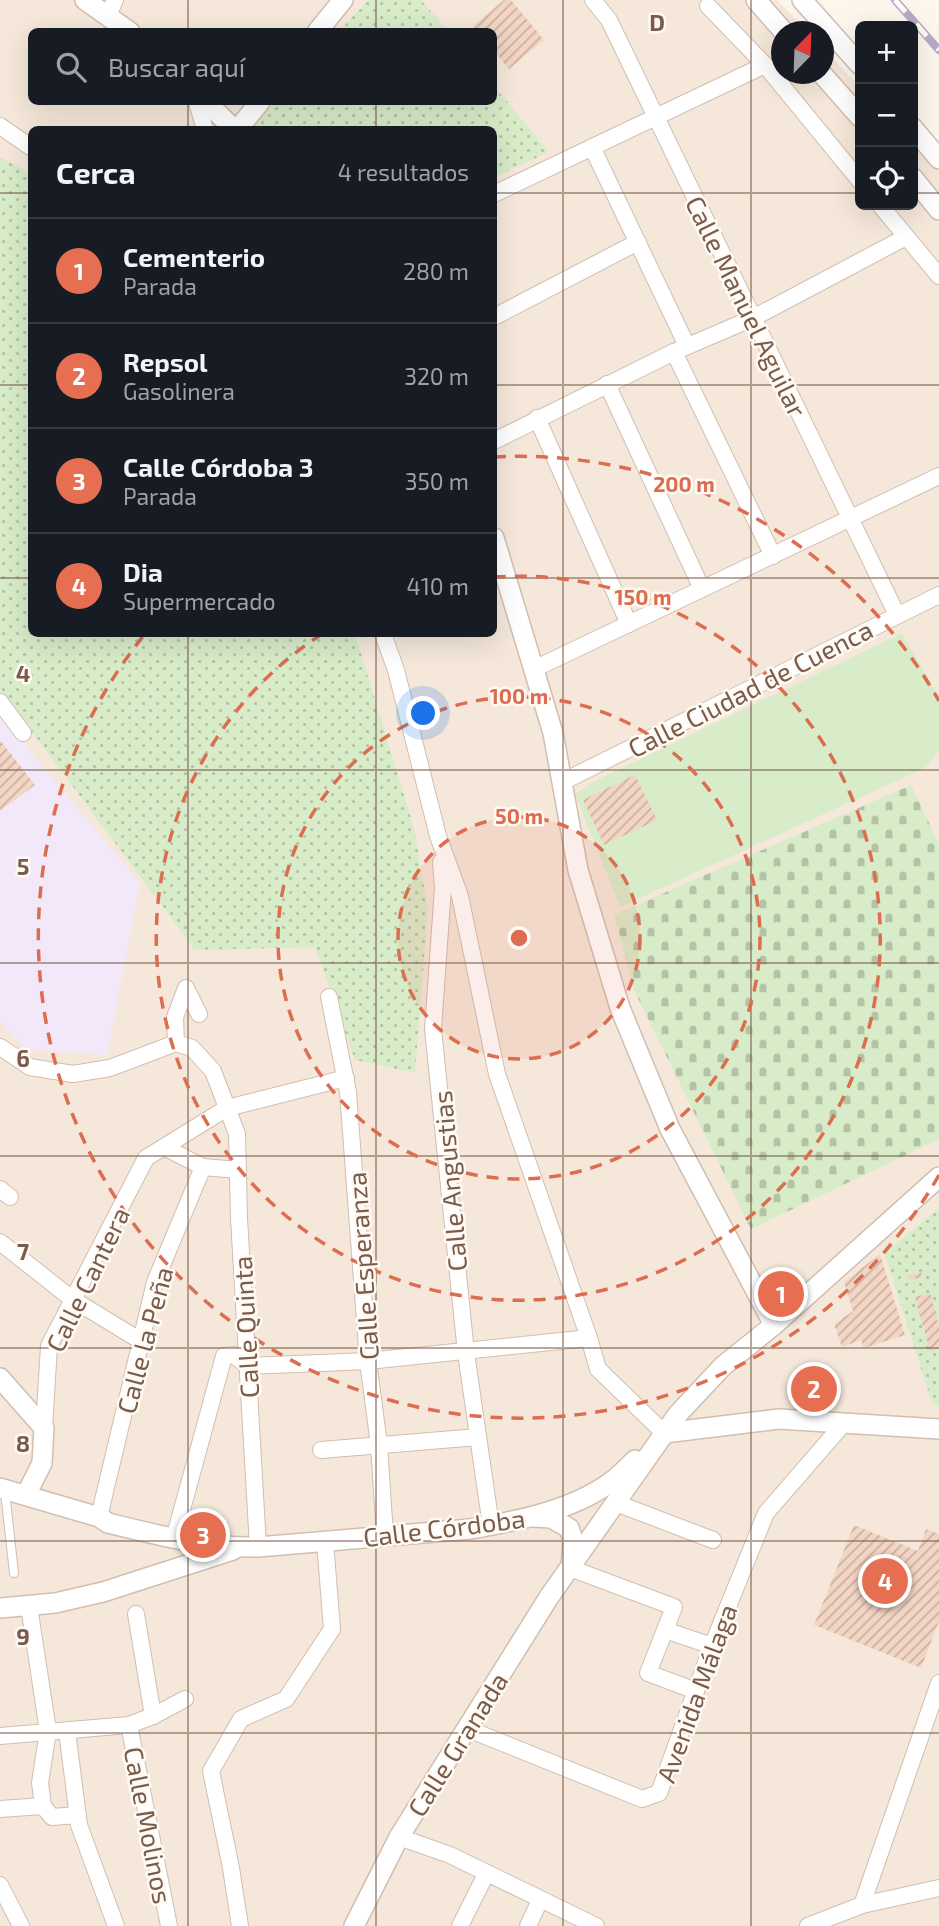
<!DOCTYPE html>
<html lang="es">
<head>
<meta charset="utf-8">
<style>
  :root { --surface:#171b24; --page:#242831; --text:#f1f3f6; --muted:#9ea1a6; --line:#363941; --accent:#e76f51 }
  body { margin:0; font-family:"Exo 2",sans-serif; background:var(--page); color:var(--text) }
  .controls { position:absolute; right:21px; top:21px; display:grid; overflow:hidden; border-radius:10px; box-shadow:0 7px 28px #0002 }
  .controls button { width:63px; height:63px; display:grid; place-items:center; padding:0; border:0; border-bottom:2px solid var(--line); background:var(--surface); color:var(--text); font:35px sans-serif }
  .compass { position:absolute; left:771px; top:21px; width:63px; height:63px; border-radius:50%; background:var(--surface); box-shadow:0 7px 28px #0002; rotate:23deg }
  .you { position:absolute; left:424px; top:714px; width:24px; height:24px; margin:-18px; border:5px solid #fff; border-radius:50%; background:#1a73e8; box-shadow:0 0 0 10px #1a73e833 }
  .badge { display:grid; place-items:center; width:46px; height:46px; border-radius:50%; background:var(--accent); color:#fff; font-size:23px; font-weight:700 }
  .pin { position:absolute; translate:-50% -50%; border:4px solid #fff; box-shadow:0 2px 7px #0006 }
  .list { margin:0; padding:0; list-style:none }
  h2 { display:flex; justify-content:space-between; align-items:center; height:91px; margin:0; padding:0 28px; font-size:30px }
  h2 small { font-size:23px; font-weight:400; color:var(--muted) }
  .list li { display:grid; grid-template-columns:46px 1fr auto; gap:21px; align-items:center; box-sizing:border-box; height:105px; padding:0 28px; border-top:2px solid var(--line) }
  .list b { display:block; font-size:26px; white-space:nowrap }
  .list p { margin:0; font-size:23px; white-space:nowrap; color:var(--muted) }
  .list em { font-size:23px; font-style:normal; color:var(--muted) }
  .icon { flex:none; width:38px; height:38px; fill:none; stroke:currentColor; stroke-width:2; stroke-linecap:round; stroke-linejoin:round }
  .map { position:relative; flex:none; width:939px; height:1926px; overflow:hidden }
  .search { position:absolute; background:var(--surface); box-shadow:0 7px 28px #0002; left:28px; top:28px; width:469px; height:77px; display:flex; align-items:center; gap:18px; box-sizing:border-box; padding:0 24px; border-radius:10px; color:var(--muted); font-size:26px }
  .panel { position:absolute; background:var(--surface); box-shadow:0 7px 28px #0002; left:28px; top:126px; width:469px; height:511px; border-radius:10px }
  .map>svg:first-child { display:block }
  .residential { fill:#f5e8da; fill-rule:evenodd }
  .education { fill:#f3e8fa }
  .green { fill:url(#green-dots) }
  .cemetery { fill:url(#cemetery-stones) }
  .pitch { fill:#d8ecc9 }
  .building { fill:url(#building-hatch) }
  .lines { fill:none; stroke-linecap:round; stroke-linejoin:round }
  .service-casing { stroke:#d1beb0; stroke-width:10 }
  .minor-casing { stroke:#d1beb0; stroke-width:18 }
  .tertiary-casing { stroke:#d1beb0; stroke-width:22 }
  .service { stroke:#fff; stroke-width:8 }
  .minor { stroke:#fff; stroke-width:16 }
  .tertiary { stroke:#fff; stroke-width:19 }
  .rail-casing { stroke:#b9a8c9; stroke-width:8 }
  .rail { stroke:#fffaf3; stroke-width:5; stroke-dasharray:16; stroke-linecap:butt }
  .grid { fill:none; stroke:#7a5c4d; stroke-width:2; stroke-opacity:0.55 }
  .ring { fill:none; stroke:#dc6d51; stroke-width:3.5; stroke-dasharray:12 9 }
  .labels { text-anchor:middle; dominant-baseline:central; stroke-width:5; stroke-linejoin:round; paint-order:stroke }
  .street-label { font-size:26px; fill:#7a5c4d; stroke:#fffaf3 }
  .grid-label { font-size:23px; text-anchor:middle; font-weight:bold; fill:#7a5c4d; stroke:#fffaf3; stroke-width:5; stroke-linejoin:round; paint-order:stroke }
  .centre { fill:#dc6d51; stroke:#fffaf3; stroke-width:3.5 }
  .ring-label { font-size:21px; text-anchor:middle; font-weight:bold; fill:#dc6d51; stroke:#fffaf3; stroke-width:5; stroke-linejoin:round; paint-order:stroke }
</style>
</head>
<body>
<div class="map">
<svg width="939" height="1926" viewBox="0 0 939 1926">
  <defs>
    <pattern id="green-dots" width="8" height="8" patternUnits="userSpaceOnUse" patternTransform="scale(1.75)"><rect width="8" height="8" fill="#d8ecc9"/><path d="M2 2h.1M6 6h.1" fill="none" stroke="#b4c2a5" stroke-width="1.8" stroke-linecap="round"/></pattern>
    <pattern id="cemetery-stones" width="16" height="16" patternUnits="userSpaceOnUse" patternTransform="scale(1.75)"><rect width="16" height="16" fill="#d8ecc9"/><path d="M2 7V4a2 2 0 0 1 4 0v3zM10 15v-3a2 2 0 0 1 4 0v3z" fill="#b4c2a5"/></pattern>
    <pattern id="building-hatch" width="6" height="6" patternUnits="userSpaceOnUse" patternTransform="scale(1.75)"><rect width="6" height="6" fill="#f3d5c3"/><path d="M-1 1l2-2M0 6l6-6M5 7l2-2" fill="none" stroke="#cab0a1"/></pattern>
  </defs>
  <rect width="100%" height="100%" fill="#fdf6ec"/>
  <!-- residential -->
  <path class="residential" d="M0,0H777L807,31L782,32V74H824V49L860,87V205H913V141L939,169V1208L884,1253L932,1402L939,1407V1926H0ZM32,32H494V102H32ZM32,130H494V634H32Z"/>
  <!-- education -->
  <path class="education" d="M0,715L140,883L107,1055L25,1049L0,1021Z"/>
  <!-- green -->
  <g class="green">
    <path d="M368,0H421L448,31H339Z"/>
    <path d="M494,86L549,152L494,177V130H256L253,127L276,102H494Z"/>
    <path d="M0,157L31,173L32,634H355L414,828L428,910L415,1073L355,1060L315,947L195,950L0,689Z"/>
    <path d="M939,1208V1407L932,1403L884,1253Z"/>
  </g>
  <!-- cemetery -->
  <path class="cemetery" d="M911,785L939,844V1139L751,1229L635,992L614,915Z"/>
  <!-- pitch -->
  <path class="pitch" d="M902,633L939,697V751L925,768L620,907L575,794L595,781Z"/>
  <!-- building -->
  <g class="building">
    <path d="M504,0H511L544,40L509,69L494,51V32H477L473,26Z"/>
    <path d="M0,740L35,785L0,811Z"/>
    <path d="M635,775L657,820L604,845L583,800Z"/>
    <path d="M880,1254L905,1335L864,1348L861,1340L842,1347L834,1324L853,1311L844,1282Z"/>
    <path d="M921,1272L922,1277L910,1280L908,1276Z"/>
    <path d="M930,1293L939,1327V1348L930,1351L915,1297Z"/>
    <path d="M854,1525L918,1551L926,1529L939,1534V1621L921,1668L814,1625Z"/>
  </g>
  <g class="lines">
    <defs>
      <path id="service" d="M5,1492L14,1573"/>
      <g id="minor">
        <path d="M593,0L609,20L897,615"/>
        <path d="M708,6L765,65L860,181"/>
        <path d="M108,16L115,0"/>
        <path d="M197,102L205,130"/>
        <path d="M0,126L32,148"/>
        <path d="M592,147L687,346"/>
        <path d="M494,194L765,65"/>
        <path d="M880,205L939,276"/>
        <path d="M494,317L638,242"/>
        <path d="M674,352L773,556"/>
        <path d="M607,384L702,589"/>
        <path d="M537,418L629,624"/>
        <path d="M494,441L674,352L753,318L906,237"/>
        <path d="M383,634L396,670L438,836L460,896L497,1074L589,1338L598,1369L664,1433"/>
        <path d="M534,669L939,476"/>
        <path d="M0,702L23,733"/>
        <path d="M562,782L939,595"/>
        <path d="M441,862L443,888L433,1029L466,1353L491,1526"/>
        <path d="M329,997L348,1092L368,1361L379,1445L385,1536"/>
        <path d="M176,1043L175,1017L186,988L199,1014"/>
        <path d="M0,1047L30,1067L73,1074L110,1068L176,1043L192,1048L213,1071L237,1134L239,1218L258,1547"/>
        <path d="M164,1147L203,1167L238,1170"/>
        <path d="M0,1189L10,1197"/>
        <path d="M0,1242L72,1299L141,1341"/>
        <path d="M247,1366L368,1361L589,1338"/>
        <path d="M44,1428L49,1346L146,1158L227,1108L346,1078"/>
        <path d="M321,1450L478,1437"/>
        <path d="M616,1503L713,1540"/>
        <path d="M99,1517L155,1282L203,1167"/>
        <path d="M174,1539L224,1356L234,1355L247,1366"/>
        <path d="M570,1568L674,1607L665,1630"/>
        <path d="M29,1606L48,1731L40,1783L43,1806L52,1817L78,1815"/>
        <path d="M136,1614L153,1716"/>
        <path d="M696,1691L648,1673L665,1630L712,1646"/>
        <path d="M129,1725L169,1926"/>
        <path d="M468,1729L642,1799L659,1793L712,1646L766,1513L845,1422"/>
        <path d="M67,1731L79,1825L116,1926"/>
        <path d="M0,1736L129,1725L153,1716L185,1699"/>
        <path d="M0,1809L43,1806"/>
        <path d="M399,1837L450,1855L596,1926"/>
        <path d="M0,1885L21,1926"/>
        <path d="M862,1905L939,1683"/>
        <path d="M240,1926L231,1868L211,1771L241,1719L286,1699L332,1629L325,1542"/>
        <path d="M460,1926L486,1874"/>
        <path d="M528,1926L540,1900"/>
        <path d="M808,1926L862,1905L939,1888"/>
      </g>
      <g id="tertiary">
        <path d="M85,0L130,32"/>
        <path d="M756,0L784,32"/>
        <path d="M802,0L860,65"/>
        <path d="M317,32L343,0"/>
        <path d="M822,74L860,117"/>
        <path d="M206,102L235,130"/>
        <path d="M913,128L939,159"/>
        <path d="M237,130L260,102"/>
        <path d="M913,178L939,210"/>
        <path d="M494,538L553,733L578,870L620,1008L670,1129L774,1325"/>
        <path d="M0,1378L44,1428L42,1463L26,1495"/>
        <path d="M664,1433L779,1419L939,1429"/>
        <path d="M0,1488L99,1517L108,1523C157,1535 207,1548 258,1547L470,1529C517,1521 571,1511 611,1482C619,1476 627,1468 635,1460"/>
        <path d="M533,1517L551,1518L569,1528L573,1540L571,1567"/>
        <path d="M0,1608L55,1603L103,1592L233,1550"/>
        <path d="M354,1926L399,1837L549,1597L678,1414L723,1366L774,1325L939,1177"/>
      </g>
    </defs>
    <!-- service casing -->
    <use href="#service" class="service-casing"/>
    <!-- minor casing -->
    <use href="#minor" class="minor-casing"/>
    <!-- tertiary casing -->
    <use href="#tertiary" class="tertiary-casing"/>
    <!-- service -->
    <use href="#service" class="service"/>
    <!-- minor -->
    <use href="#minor" class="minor"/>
    <!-- tertiary -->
    <use href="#tertiary" class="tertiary"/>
    <defs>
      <path id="rail" d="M895,0L939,50"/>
    </defs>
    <!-- rail casing -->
    <use href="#rail" class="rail-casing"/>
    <!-- rail -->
    <use href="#rail" class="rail"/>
  </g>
  <!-- grid -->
  <path class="grid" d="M188,0V32M376,0V32M563,0V1926M751,0V1926M188,102V130M376,102V130M0,193H32M494,193H860M913,193H939M0,385H32M494,385H939M0,578H32M494,578H939M188,634V1926M376,634V1926M0,770H939M0,963H939M0,1156H939M0,1348H939M0,1541H939M0,1733H939"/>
  <!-- distance rings -->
  <circle cx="519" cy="938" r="121" fill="#dc6d51" fill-opacity=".12"/>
  <g class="ring">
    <circle cx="519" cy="938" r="121"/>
    <circle cx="519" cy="938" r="241"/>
    <path d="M494 577A362 362 0 1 1 322 634"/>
    <path d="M939 1175A482 482 0 1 1 144 635M494 457A482 482 0 0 1 939 701"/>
  </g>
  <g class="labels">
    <!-- street labels -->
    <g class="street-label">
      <text transform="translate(747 306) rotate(64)">Calle Manuel Aguilar</text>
      <text transform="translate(750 688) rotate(-27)">Calle Ciudad de Cuenca</text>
      <text transform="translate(449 1181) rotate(-95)">Calle Angustias</text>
      <text transform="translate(362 1266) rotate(-94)">Calle Esperanza</text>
      <text transform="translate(87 1279) rotate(-64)">Calle Cantera</text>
      <text transform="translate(245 1327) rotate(-93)">Calle Quinta</text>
      <text transform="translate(144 1340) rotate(-75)">Calle la Peña</text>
      <text transform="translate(444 1527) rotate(-7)">Calle Córdoba</text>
      <text transform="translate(696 1693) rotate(-70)">Avenida Málaga</text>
      <text transform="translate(457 1744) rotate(-58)">Calle Granada</text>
      <text transform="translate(149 1825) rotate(79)">Calle Molinos</text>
    </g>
  </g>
  <g class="grid-label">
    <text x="657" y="31">D</text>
    <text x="23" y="682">4</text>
    <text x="23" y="875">5</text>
    <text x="23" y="1067">6</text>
    <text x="23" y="1260">7</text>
    <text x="23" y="1452">8</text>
    <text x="23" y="1645">9</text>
  </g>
  <circle cx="519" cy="938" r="10" class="centre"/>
  <g class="ring-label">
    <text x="684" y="492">200 m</text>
    <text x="643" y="605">150 m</text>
    <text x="519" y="704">100 m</text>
    <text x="519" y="824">50 m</text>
  </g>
</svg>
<div class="controls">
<button>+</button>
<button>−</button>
<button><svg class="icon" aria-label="locate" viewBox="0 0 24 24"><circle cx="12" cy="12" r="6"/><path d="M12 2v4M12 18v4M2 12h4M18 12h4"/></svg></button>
</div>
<svg class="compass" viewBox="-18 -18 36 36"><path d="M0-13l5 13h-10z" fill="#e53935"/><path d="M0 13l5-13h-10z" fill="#9ea1a6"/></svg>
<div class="you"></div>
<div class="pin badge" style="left:781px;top:1294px">1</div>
<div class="pin badge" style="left:814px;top:1389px">2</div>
<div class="pin badge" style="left:203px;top:1535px">3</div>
<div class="pin badge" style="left:885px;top:1581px">4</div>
<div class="search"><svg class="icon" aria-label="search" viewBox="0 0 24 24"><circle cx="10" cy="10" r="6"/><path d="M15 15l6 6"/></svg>Buscar aquí</div>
<section class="panel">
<h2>Cerca<small>4 resultados</small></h2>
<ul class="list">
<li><span class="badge">1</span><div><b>Cementerio</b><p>Parada</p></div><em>280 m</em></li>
<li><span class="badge">2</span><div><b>Repsol</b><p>Gasolinera</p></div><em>320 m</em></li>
<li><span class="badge">3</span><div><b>Calle Córdoba 3</b><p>Parada</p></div><em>350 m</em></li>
<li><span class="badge">4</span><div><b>Dia</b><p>Supermercado</p></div><em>410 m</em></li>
</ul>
</section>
</div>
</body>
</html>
